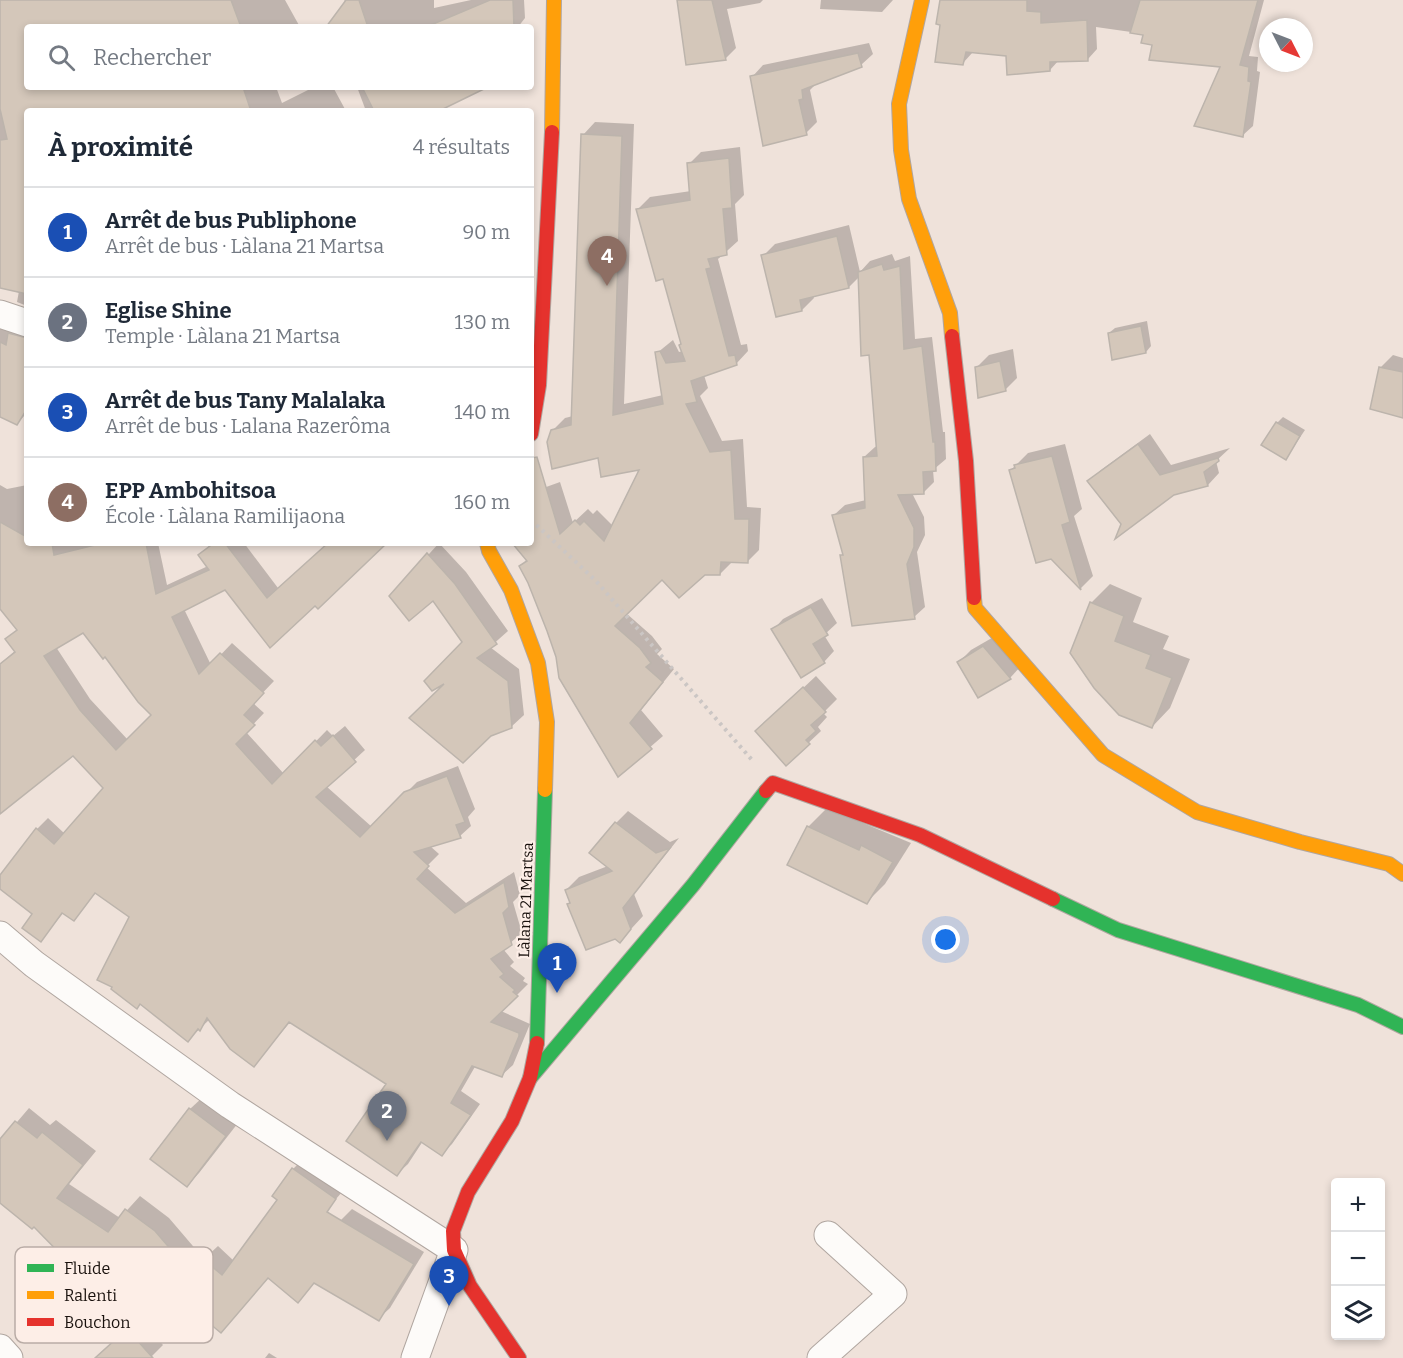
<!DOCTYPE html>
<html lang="fr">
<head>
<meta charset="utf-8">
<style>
  :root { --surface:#fff; --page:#f6f6f7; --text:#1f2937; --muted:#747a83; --line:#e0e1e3; --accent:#645a55 }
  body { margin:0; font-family:Bitter,serif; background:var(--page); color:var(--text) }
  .controls { position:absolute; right:18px; bottom:18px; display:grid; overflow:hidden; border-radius:6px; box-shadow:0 3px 9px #0003 }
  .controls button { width:54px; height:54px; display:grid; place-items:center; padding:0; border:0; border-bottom:2px solid var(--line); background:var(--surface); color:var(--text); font:30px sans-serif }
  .compass { position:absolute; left:1259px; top:18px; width:54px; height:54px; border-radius:50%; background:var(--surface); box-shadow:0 3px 9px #0003; rotate:132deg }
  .you { position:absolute; left:946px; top:940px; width:21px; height:21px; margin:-15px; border:4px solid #fff; border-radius:50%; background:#1a73e8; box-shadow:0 0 0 9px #1a73e833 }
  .badge { display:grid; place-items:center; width:39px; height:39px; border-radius:50%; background:var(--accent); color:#fff; font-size:20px; font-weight:700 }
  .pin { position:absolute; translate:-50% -50px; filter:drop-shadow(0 2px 3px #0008) }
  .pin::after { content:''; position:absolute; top:32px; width:21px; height:18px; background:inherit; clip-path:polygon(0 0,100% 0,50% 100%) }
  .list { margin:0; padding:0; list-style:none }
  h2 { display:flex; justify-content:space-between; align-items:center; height:78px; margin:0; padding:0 24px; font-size:26px }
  h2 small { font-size:20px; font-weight:400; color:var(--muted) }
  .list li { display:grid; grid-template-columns:39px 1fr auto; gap:18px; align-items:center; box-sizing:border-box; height:90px; padding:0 24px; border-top:2px solid var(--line) }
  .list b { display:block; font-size:22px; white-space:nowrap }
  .list p { margin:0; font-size:20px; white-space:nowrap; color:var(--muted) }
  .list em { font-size:20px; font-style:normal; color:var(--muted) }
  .icon { flex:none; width:33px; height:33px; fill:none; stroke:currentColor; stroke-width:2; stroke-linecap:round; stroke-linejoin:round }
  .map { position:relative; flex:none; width:1403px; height:1358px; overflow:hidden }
  .search { position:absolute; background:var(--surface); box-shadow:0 3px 9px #0003; left:24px; top:24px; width:510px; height:66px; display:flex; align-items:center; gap:15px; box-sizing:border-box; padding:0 21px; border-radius:6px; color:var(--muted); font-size:22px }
  .panel { position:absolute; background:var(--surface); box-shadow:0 3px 9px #0003; left:24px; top:108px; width:510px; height:438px; border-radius:6px }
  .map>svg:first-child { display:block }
  .shadow { fill:#0003; fill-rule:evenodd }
  .building { fill:#d4c7ba; stroke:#bcb4ac; stroke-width:1.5; fill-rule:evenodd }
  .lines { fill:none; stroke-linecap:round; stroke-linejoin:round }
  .street-casing { stroke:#b0a6a0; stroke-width:29 }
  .fast-casing { stroke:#b0a6a0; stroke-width:16 }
  .slow-casing { stroke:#b0a6a0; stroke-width:16 }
  .jam-casing { stroke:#b0a6a0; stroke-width:16 }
  .path { stroke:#cbc6c4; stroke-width:4; stroke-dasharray:3 4.5; stroke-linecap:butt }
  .street { stroke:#fdfbf9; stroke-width:27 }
  .fast { stroke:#30b455; stroke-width:14 }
  .slow { stroke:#ff9f0a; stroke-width:14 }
  .jam { stroke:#e5322d; stroke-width:14 }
  .labels { text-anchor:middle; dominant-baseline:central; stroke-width:4.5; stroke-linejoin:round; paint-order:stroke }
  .street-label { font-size:15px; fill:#19110d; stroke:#fdeee7 }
  .key { fill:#fdeee7; stroke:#b9aca6; stroke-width:1.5 }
  .key-label { font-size:16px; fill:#19110d }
</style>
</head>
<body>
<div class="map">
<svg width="1403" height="1358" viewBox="0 0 1403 1358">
  <rect width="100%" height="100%" fill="#efe2da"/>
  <!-- shadow -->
  <g class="shadow">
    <path d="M0,0H285L300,27H189L209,20L66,24V27H27V87H181L189,111H27V306L17,302L19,291L0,287Z"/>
    <path d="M344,0H434V8L471,0H524L525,18L518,27H336L346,2Z"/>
    <path d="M679,0H763L760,3L727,9L736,48L725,59Z"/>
    <path d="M821,0H893L882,12L820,9Z"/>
    <path d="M943,0H1264L1249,56L1258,57L1257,71L1260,72L1253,126L1243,135L1222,66L1145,34L1096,27L1097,49L1088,59L1059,60L1050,70L1008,55L973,52L963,63Z"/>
    <path d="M869,43L873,54L861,65L814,84V86L810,90L817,122L806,133L752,77L763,65Z"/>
    <path d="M208,87H276L282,103L314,87H333L346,111H217Z"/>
    <path d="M357,87H482L435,111H366Z"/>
    <path d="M595,122L634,124L624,404L663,395L657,353L673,340L679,352L683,351L664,278L638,209L650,197L691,191L689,164L701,152L740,147L744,195L735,204L738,241L718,259L741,345L747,344L748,351L736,364L704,375L708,388L700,396L722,441L743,439L747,507L761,508L759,550L747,562H732L720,574L662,578L626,613L652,636L662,649L657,654L674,669L641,710L663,736L619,774L557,657L549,631L521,566L527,559L531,543V495L535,491L560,482L573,523L588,509L593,514L597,510L613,526L641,468L600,456L552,431L565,418L573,416L583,135Z"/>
    <path d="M849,225L860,272L870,261L892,254L895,261L910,256L915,339L932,337L943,432H945L946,459L933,470L934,482L923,493H912L924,517L925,535L917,552L925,607L914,617L842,556L844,554L834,515L845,505L866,500L864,457L875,447L878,446L870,353L860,276L849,287L813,295L814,298L802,310L763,256L775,244Z"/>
    <path d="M1147,321L1151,346L1146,352L1109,333L1115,328Z"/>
    <path d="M27,325V418L24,416L17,423L0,416V327Z"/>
    <path d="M1013,349L1017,378L1005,390L976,368L989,355Z"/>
    <path d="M1393,355L1403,358V417L1380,368Z"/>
    <path d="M1283,417L1305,430L1286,458L1277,423Z"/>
    <path d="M1150,434L1171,465L1230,448L1216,461L1219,473L1208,485L1173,493L1122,524L1089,481L1101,470Z"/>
    <path d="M1065,444L1082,509L1074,516L1093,576L1081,588L1051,557L1011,470L1028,453Z"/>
    <path d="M0,485L7,489L27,485V543H158L167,585L208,566L200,555L212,543H244L278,588L329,543H385L270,646L225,588L184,609L211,665L232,643L274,681L253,703L264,713L246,732L284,774L327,730L333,736L345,726L365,750L326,786L372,827L417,782L458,766L475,809L468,817L471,826L460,836L430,846L439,854L426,867L466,903L514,872L520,895L513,902L522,933L503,949L514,962L510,966L525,978L523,981L528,984L501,1011L530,1024L513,1065L502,1075L476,1065L461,1091L480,1104L452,1144L441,1154L423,1141L408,1164L397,1174L388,1083L291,1021L254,1065L210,1019L188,1040L141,1003L137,1007L131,917L96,892L74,919L64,912L41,940L34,914L0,887V877L37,829L48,818L65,834L106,788L73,753L0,812V664L16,650L7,639L18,629L0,607ZM83,631L153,715L128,740L90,699L56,647Z"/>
    <path d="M439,543L466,572L508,631L490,647L519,669L524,715L511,727L449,680L464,642L433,599L391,596Z"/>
    <path d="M1110,584L1142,598L1133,622L1169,636L1163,649L1190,659L1170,708L1152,727L1091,603Z"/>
    <path d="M822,598L837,623L824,635L834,651L824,662L773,630L783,619Z"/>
    <path d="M997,635L1022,665L1010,678L979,696L959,662L971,650Z"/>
    <path d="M816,676L837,699L823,713L827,717L818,727L821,731L786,764L770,719Z"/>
    <path d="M827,808L911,843L885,884L867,902L808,827Z"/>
    <path d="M628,811L670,842L679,838L634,894L643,916L620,941L571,902L566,890L579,877L608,866L616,823Z"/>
    <path d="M203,1097L238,1123L199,1173L187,1185L152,1159L190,1109Z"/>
    <path d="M29,1108L50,1125L56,1120L96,1151L69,1184L120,1218L140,1196L169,1218L204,1259L218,1246L234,1261L279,1199L274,1196L293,1169L307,1155L348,1185L234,1318L157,1286L34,1225L0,1201V1142Z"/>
    <path d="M352,1209L424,1252L390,1308L378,1319L341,1220Z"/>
    <path d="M140,1319L163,1345L150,1358H96Z"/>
    <path d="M269,1353L277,1358H265Z"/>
  </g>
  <!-- building -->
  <g class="building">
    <path d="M0,0H231L241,27H98L97,25L27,27V87H243L251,111H27V294L0,288V140L7,139L0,109Z"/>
    <path d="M346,0H359L368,27H326Z"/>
    <path d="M490,0H513L514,27H426Z"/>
    <path d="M677,0H712L726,60L686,65Z"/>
    <path d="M940,0H1027V11L1041,12V23L1087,20L1088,61L1050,62V71L1007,75L1006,56L966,52L963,65L935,62L940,25L936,24Z"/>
    <path d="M1140,0H1258L1240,65L1249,67L1248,81L1251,82L1243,137L1194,126L1220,67L1149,60L1152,45L1141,43L1143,35L1130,33Z"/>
    <path d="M858,53L862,67L802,90L803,99L799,100L807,135L763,146L750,76Z"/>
    <path d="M362,87H488L439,111H374Z"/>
    <path d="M581,134L622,136L613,415L663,404L655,352L660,351L666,363L685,361L679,345L681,344L663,279L656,281L636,209L690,200L687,163L729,158L732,208L723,209L727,255L708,259L711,268L706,269L729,356L735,355L737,365L691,381L697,402L686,404L710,452L731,450L735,519H749L748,563L721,562L720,575H705L679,598L662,580L615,626L640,648L651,663L646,667L663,682L630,723L652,749L618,777L559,678L556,657L547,631L528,583L519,566L527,561L512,543H531V458L537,457L560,534L575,520L580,525L584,521L604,541L639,470L601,477L598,458L552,469L547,442L551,430L571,425Z"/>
    <path d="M837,236L849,288L800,300L802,311L776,317L761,255Z"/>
    <path d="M882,264L884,270L900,266L904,349L922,346L933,442H935L936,471L923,472L924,494L898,495L914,528V547L907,564L915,619L852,626L840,555H843L832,515L865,508L863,457L877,456L869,355L861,356L858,272Z"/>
    <path d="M1141,326L1146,353L1112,360L1108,333Z"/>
    <path d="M8,333L27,338V409L17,425L0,417V342L6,345Z"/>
    <path d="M1000,361L1006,391L978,398L975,367Z"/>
    <path d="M1379,367L1403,372V418L1370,409Z"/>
    <path d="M1276,422L1300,436L1286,460L1261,445Z"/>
    <path d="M1138,444L1160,475L1218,458L1219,461L1204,472L1208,486L1174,495L1115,539L1121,524L1087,481Z"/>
    <path d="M1052,456L1070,522L1062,525L1081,590L1051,559L1036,563L1009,470L1015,468L1014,465Z"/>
    <path d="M0,522L27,537V543H52L54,555L103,543H146L156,594L209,570L198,555L214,543H225L267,598L328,543H387L318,609L315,606L270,648L225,590L172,617L199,674L220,653L264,693L244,715L255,725L236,744L272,784L315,740L321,746L333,735L356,762L316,797L360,837L404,792L447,776L465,822L456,825L461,838L414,852L429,866L417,879L455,913L504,882L509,907L503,913L512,945L491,959L504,974L500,977L515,990L513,992L518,996L491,1022L519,1033V1036L502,1077L472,1066L451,1103L471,1115L442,1156L421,1142L397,1176L346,1141L386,1084L289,1022L254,1067L230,1049L207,1018L200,1031L198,1029L188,1042L140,1004L137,1009L111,989L112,987L97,980L129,917L95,893L74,921L62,913L41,942L22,928L32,914L0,889V875L36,828L54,844L103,788L73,756L0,814V664L15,652L5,639L17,630L0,609ZM83,633L103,659L105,657L138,702L151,715L116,750L80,710L44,656Z"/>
    <path d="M427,553L455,584L497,644L477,658L508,681L512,728L491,736L463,763L409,718L444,684L432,691L424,681L462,642L433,601L409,621L389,596Z"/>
    <path d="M1090,602L1124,616L1115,641L1151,655L1146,668L1172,678L1152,728L1119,715L1094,688L1070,653Z"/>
    <path d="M811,607L828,635L813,644L825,663L801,678L771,629Z"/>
    <path d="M983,646L1011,679L978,698L957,662Z"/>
    <path d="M803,687L826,712L811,725L816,731L806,740L810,744L786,766L755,731Z"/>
    <path d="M615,822L656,853L670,848L623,908L631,929L620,943L615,939L586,950L567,904L570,903L565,890L612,871L589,853Z"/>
    <path d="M807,826L859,850L861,845L893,862L867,904L787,865Z"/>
    <path d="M189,1108L226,1136L187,1187L150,1159Z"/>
    <path d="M15,1121L37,1138L42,1132L83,1165L57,1198L108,1232L125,1209L155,1231L191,1273L203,1259L222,1275L277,1200L272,1196L292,1168L336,1199L327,1212L414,1264L379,1321L314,1283L298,1303L268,1278L221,1333L209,1323L204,1329L157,1288L121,1316L34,1227L32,1229L0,1203V1139Z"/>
    <path d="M127,1329L153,1358H95Z"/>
  </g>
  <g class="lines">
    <defs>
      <g id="street">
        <path d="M0,314L27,323"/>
        <path d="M0,935L34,964L230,1105L454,1250L415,1358"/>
        <path d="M0,1348L9,1358"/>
        <path d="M821,1358L893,1294L828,1235"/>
      </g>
      <g id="fast">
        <path d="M1053,899L1118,930L1358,1005L1403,1027"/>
        <path d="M537,1043L545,790"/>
        <path d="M530,1078L693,885L766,791"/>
      </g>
      <g id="slow">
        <path d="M922,0L899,104L901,150L909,199L950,313L952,336"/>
        <path d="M552,132L554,0"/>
        <path d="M487,543L489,551L511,590L538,663L547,722L545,790"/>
        <path d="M974,598L975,608L1103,755L1197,812L1300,842L1389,864L1403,874"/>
      </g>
      <g id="jam">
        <path d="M952,336L966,461L974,598"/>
        <path d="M531,434L539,385L552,132"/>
        <path d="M766,791L773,783L920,835L1053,899"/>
        <path d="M519,1358L470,1286L454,1250L453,1231L468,1192L512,1121L530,1078L537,1043"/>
      </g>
    </defs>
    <!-- street casing -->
    <use href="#street" class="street-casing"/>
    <!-- fast casing -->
    <use href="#fast" class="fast-casing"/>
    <!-- slow casing -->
    <use href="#slow" class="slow-casing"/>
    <!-- jam casing -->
    <use href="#jam" class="jam-casing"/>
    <!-- path -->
    <path class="path" d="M531,520L596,581L752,760"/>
    <!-- street -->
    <use href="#street" class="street"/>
    <!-- fast -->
    <use href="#fast" class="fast"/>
    <!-- slow -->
    <use href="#slow" class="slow"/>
    <!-- jam -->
    <use href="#jam" class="jam"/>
  </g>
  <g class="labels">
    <!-- street labels -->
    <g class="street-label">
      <text transform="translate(526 900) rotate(-88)">Làlana 21 Martsa</text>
    </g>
  </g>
  <!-- legend -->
  <rect x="15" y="1247" width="198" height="96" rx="9" class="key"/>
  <rect x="27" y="1264" width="27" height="8" fill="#30b455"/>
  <rect x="27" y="1291" width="27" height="8" fill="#ff9f0a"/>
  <rect x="27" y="1318" width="27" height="8" fill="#e5322d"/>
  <g class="key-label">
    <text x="64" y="1274">Fluide</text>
    <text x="64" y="1301">Ralenti</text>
    <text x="64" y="1328">Bouchon</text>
  </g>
</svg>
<div class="controls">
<button>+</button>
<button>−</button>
<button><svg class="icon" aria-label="layers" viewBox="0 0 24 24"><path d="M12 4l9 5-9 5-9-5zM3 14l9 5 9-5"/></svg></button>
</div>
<svg class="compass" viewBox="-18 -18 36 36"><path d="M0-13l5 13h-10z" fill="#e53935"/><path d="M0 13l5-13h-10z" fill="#747a83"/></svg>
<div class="you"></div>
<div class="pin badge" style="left:557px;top:993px;background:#1a4fb4">1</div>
<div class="pin badge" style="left:387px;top:1141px;background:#6b7280">2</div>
<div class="pin badge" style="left:449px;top:1306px;background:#1a4fb4">3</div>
<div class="pin badge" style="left:607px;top:286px;background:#8d6e63">4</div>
<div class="search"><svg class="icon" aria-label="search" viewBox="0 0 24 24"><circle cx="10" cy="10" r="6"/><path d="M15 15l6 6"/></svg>Rechercher</div>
<section class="panel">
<h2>À proximité<small>4 résultats</small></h2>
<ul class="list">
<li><span class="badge" style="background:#1a4fb4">1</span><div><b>Arrêt de bus Publiphone</b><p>Arrêt de bus · Làlana 21 Martsa</p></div><em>90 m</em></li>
<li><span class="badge" style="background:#6b7280">2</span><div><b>Eglise Shine</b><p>Temple · Làlana 21 Martsa</p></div><em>130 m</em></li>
<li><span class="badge" style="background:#1a4fb4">3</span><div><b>Arrêt de bus Tany Malalaka</b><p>Arrêt de bus · Lalana Razerôma</p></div><em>140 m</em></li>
<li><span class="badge" style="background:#8d6e63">4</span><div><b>EPP Ambohitsoa</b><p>École · Làlana Ramilijaona</p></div><em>160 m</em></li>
</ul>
</section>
</div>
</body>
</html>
